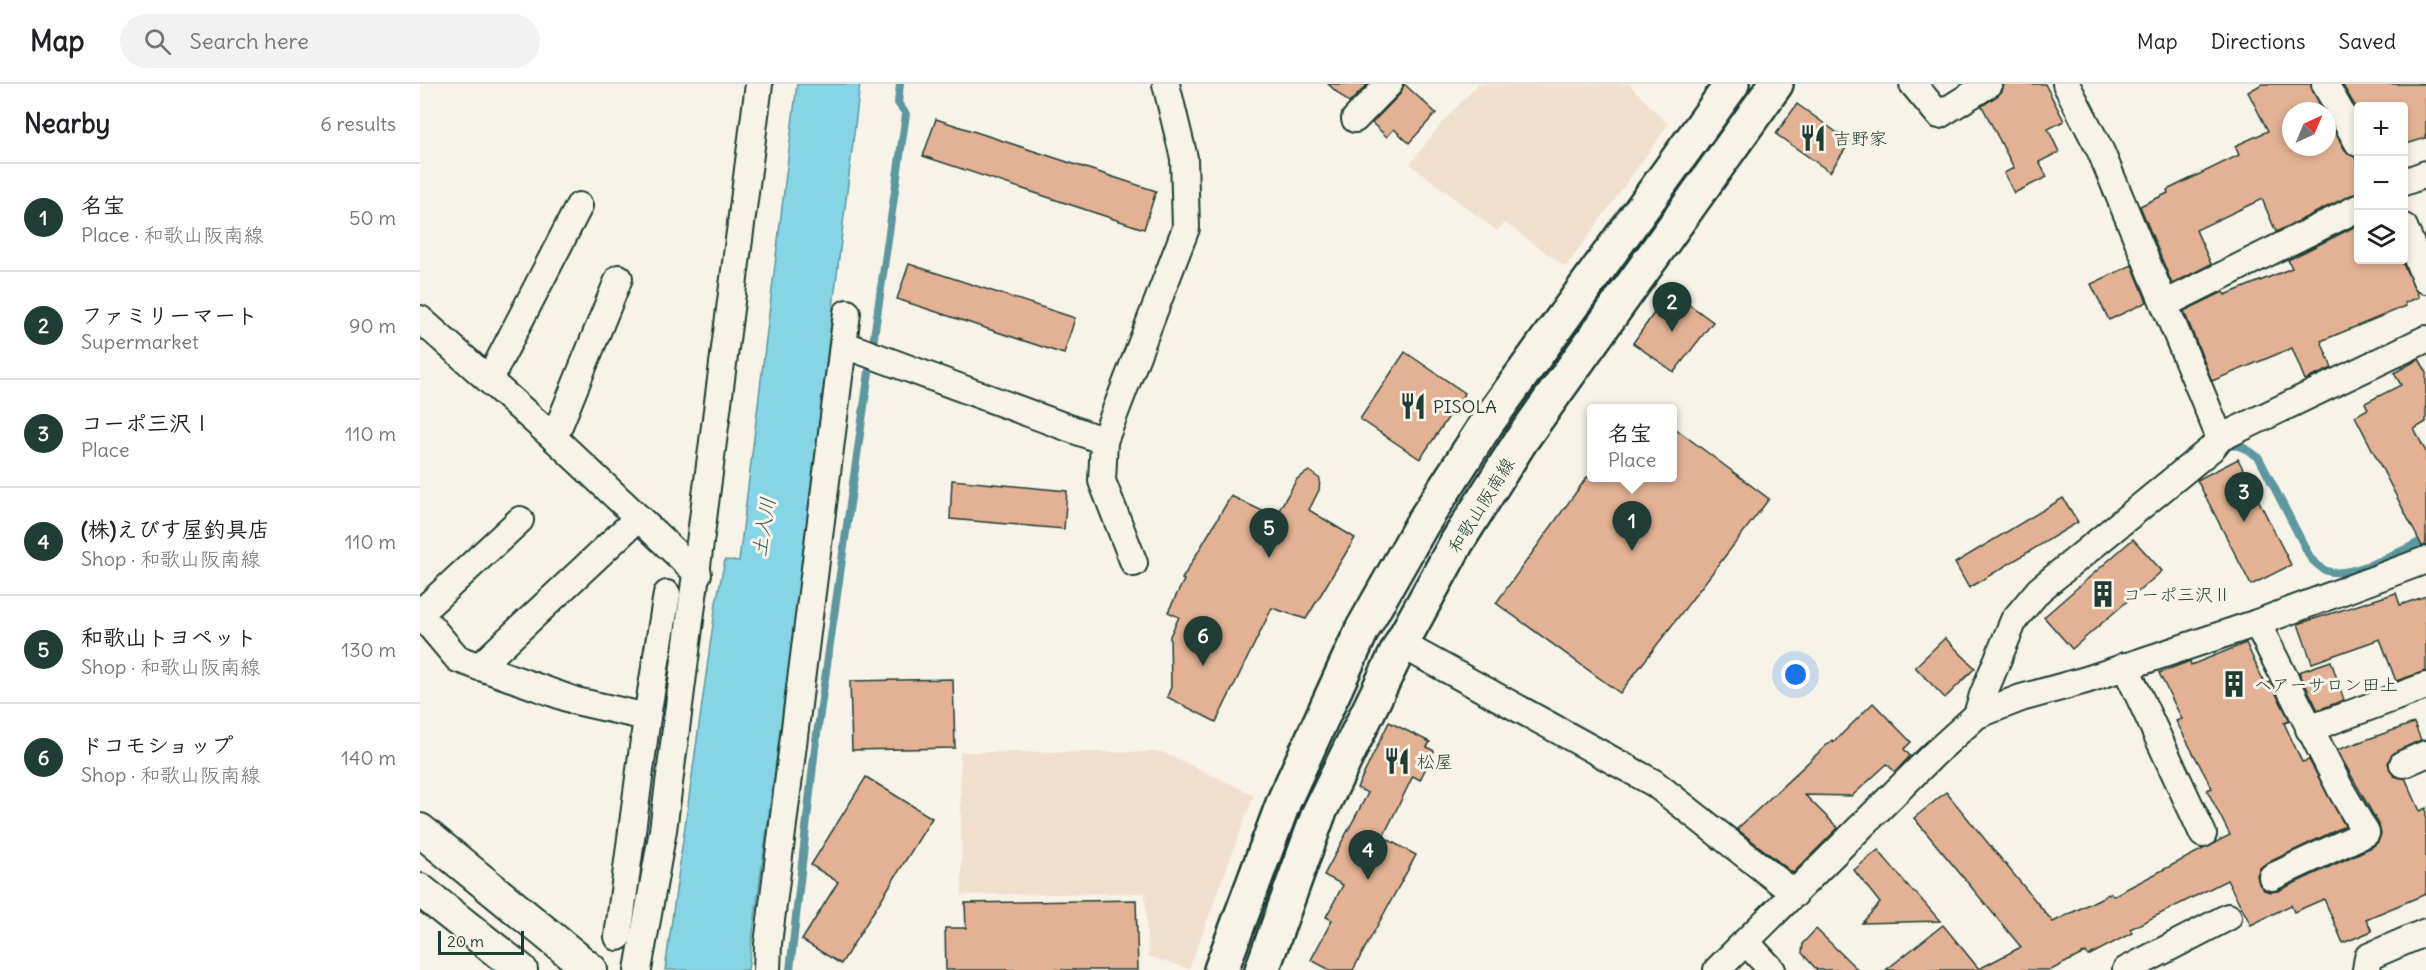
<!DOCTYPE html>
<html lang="en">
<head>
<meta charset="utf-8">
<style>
  :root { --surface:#fff; --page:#f2f2f2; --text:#202124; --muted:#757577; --line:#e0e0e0; --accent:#1f3d34 }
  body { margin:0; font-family:Delius,"Klee One",sans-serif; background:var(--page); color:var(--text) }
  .controls { position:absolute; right:18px; top:18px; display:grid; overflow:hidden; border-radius:6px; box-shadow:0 3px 9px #0003 }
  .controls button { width:54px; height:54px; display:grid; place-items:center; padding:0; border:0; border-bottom:2px solid var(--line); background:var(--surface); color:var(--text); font:30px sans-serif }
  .compass { position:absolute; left:1862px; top:18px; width:54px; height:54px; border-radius:50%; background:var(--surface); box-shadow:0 3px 9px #0003; rotate:44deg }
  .scale { position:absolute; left:18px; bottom:15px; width:86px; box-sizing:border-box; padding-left:6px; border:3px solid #1f3d34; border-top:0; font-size:16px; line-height:21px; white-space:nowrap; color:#1f3d34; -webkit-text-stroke:4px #f7f3e8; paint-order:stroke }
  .you { position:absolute; left:1376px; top:591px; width:21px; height:21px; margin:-15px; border:4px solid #fff; border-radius:50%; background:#1a73e8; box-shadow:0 0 0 9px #1a73e833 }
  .badge { display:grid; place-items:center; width:39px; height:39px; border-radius:50%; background:var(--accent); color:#fff; font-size:20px; font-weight:700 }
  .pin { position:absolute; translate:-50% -50px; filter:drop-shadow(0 2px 3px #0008) }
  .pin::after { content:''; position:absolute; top:32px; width:21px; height:18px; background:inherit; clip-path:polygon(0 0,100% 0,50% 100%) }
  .popup { position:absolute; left:1167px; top:320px; width:90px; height:78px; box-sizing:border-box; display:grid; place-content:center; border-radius:6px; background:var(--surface); filter:drop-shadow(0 2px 4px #0005); font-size:20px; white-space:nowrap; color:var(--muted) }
  .popup b { font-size:22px; color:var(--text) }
  .popup::after { content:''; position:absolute; left:50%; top:100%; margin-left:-12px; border:12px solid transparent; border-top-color:var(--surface) }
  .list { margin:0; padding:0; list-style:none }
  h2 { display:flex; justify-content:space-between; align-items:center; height:78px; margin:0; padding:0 24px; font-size:26px }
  h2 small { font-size:20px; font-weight:400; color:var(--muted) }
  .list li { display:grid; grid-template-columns:39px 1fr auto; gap:18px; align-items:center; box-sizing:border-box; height:108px; padding:0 24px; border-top:2px solid var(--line) }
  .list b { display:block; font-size:22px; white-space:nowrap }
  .list p { margin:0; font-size:20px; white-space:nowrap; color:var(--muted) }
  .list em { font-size:20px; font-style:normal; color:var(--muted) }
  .icon { flex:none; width:33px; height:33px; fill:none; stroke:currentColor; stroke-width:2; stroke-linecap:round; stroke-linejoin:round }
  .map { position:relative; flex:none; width:2006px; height:886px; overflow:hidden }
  header { display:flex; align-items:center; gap:36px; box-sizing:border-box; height:84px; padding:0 30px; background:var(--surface); border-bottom:2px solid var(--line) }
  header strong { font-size:28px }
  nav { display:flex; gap:33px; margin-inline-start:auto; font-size:21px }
  .search { width:420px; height:54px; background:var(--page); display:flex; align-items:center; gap:15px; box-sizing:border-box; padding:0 21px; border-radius:33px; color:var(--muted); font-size:22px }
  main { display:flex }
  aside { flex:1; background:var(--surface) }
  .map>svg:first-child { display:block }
  .built { fill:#f1e0cf }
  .water { fill:#86d5e4; stroke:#5d989e; stroke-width:1.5 }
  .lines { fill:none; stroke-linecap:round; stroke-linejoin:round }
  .stream { stroke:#5d989e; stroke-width:8 }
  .building { fill:#e3b294; stroke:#1f3d34; stroke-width:1.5 }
  .minor-casing { stroke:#1f3d34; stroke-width:30 }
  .tertiary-casing { stroke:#1f3d34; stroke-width:36 }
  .secondary-casing { stroke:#1f3d34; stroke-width:38 }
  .minor { stroke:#f7f3e8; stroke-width:26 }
  .tertiary { stroke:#f7f3e8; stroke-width:32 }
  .secondary { stroke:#f7f3e8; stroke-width:33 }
  .labels { text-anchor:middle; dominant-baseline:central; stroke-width:6; stroke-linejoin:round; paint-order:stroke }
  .poi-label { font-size:18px; fill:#1f3d34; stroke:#f7f3e8; text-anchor:start }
  .street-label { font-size:18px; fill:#1f3d34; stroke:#f7f3e8 }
  .water-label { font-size:20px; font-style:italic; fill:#345b57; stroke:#f7f3e8 }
</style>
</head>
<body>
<header>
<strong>Map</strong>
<div class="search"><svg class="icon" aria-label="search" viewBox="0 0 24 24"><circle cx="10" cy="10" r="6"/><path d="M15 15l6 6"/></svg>Search here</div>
<nav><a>Map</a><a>Directions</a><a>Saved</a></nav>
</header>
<main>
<aside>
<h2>Nearby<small>6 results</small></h2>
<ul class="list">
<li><span class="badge">1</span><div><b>名宝</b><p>Place · 和歌山阪南線</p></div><em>50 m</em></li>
<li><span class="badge">2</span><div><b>ファミリーマート</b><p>Supermarket</p></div><em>90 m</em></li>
<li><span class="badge">3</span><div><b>コーポ三沢Ⅰ</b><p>Place</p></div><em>110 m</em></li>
<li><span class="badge">4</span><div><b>(株)えびす屋釣具店</b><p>Shop · 和歌山阪南線</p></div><em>110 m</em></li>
<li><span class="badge">5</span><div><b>和歌山トヨペット</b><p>Shop · 和歌山阪南線</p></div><em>130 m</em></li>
<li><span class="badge">6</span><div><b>ドコモショップ</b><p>Shop · 和歌山阪南線</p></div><em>140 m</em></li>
</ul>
</aside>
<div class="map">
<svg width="2006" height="886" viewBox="0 0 2006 886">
  <rect width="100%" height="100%" fill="#f7f3e8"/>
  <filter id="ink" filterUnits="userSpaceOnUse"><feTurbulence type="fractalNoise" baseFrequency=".0167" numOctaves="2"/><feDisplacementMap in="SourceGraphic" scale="12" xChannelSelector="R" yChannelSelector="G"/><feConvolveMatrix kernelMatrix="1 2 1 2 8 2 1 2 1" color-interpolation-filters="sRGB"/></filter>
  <g filter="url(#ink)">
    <!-- built -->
    <g class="built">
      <path d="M1058,0H1209L1248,41L1146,183L1085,139L1077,147L990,80L1022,39Z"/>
      <path d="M540,668H742L834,711L769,885L728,872L725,809L542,811Z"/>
    </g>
    <!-- water -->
    <path class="water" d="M377,0H440L376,529L328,886H245L296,519L305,476L319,477Z"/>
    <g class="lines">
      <!-- stream -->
      <g class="stream">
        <path d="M1807,362C1821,360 1828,365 1839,374L1891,475C1896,479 1901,485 1907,487C1932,495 1982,466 2006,455"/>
        <path d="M370,886L395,664L486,30L478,19L480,0"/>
      </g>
    </g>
    <!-- building -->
    <g class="building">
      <path d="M908,0H948L929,19Z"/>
      <path d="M984,0L1016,29L989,59L974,45L967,53L952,39L980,10Z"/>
      <path d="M1584,0H1625L1644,37L1628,45L1639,68L1619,78L1627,93L1594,109L1584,89L1594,84L1562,22L1577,12L1582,7Z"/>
      <path d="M1842,0H1890L1903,27H1871V63H1907V34L1925,66L1935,73L1938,80V109L1931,111L1856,148L1842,115L1776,146L1791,180L1752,200L1720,122L1748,109L1747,106L1819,71L1815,62L1848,47L1828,8Z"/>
      <path d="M1922,0H2006V54L1983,61V22H1935Z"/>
      <path d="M1377,20L1430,58L1410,88L1356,50Z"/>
      <path d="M516,35L736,107L724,145L503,72Z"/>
      <path d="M1938,141V176H1981L1999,213L1985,219L1986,222L1901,257L1912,284L1885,296L1872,264L1792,297L1764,227L1803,208L1805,211L1872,184L1868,176Z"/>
      <path d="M489,180L655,234L644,270L477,215Z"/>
      <path d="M1712,181L1727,218L1689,236L1671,200Z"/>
      <path d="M1263,216L1293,238L1254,288L1213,259L1241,219Z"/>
      <path d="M985,268L1045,309L1000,375L940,335Z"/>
      <path d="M1999,275L2006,287V338L1994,345L2006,368V461L2002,462L1935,332L1948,325L1945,319L1981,301L1974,289Z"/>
      <path d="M1252,342L1349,415L1200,609L1076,519L1167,393H1252Z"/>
      <path d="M1818,375L1871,481L1831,501L1777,396Z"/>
      <path d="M889,387L900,395L899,406L889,426L935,454L886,535L852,524L796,638L747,613L751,603L750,552L759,533L748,528L764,496L762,495L811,412L855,433L877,395Z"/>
      <path d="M532,396L647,407L644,445L530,435Z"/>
      <path d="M1643,414L1658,438L1549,504L1535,479Z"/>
      <path d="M1713,455L1742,487L1652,565L1624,533Z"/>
      <path d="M1976,509L1980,521L2006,512V587L1976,597L1960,555L1892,579L1878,540Z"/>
      <path d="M1525,554L1555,584L1525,614L1495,583Z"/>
      <path d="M1826,559L1845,600L1850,598L1870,637L1864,639L1882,678L1889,676L1925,742L1845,780L1840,784L1837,791L1839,800L1844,806L1850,808L1858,807L1952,763L1958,758L1961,750L1959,741L1917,666L1994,639L2001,656L1977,667L1971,672L1968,679L1970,686L1974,692L1985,694L2000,727L2006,724V810L1946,835L1952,847L1923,859L1904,815L1874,828L1871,821L1831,841L1807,796L1710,845L1712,849L1668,872L1666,868L1631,886H1466L1523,841L1559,885L1601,863L1494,734L1526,708L1633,838L1691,809L1693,812L1810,751L1787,706L1792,704L1756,637L1762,635L1739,589L1770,577L1771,581Z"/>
      <path d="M1911,577L1924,616L1898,626L1879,588Z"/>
      <path d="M533,595L535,664L432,666L430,597Z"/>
      <path d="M1453,619L1491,658L1484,665L1490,672L1475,688L1467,680L1432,712L1385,711L1418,744L1373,789L1317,745L1412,656L1414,658Z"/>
      <path d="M969,638L1010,658L1007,663L1014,667L1000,696L993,692L963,753L996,771L933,886H910L891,876L912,836L906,833L923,801L904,791L948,709L937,704Z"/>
      <path d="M446,693L512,734L421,880L382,856L418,798L391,781Z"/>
      <path d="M1458,766L1494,809L1495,808L1520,837L1442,839L1460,819L1434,786Z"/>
      <path d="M716,816L718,886H526L525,844H546L545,819Z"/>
      <path d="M1396,845L1438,886H1397L1382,869L1383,859Z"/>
    </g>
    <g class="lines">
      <defs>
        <g id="minor">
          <path d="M1493,0L1519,31L1569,0"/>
          <path d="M1646,0L1681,68L1800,354"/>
          <path d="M1905,0L1938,59"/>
          <path d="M935,35L969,0"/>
          <path d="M1984,98L2006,90"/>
          <path d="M1984,143L2006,196"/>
          <path d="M1745,220L1938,124"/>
          <path d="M0,235L134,354L278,490"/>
          <path d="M425,261L684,357"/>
          <path d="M69,296L159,122"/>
          <path d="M134,354L199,194"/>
          <path d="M714,479L682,397L684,357L766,144L764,74L746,0"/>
          <path d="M0,529L100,436"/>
          <path d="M0,530L38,575L156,617L227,633"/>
          <path d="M1837,539L1921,706L1946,749L1852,793"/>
          <path d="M981,560L1234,699L1375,810"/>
          <path d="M1705,582L1783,750"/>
          <path d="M59,583L218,434"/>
          <path d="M1557,631L1563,611L1594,536L1619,506L1791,365L1800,354L2006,255"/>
          <path d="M1889,645L2006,602"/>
          <path d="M1983,680L2006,670"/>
          <path d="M198,853L227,633L247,510"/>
          <path d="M1326,858L1352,886"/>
          <path d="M218,886L243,746L339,0"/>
          <path d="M347,886L348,860L427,229"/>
          <path d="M1297,886L1513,671L1557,631L1601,614L1666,596L1837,539L2006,476"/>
          <path d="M1706,886L1808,833"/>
          <path d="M1946,886L1948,873L2006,848"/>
        </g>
        <g id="tertiary">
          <path d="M0,746L171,886"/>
          <path d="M0,806L101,886"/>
        </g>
        <g id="secondary">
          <path d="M801,886L864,717L942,546L1002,440L1067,339L1312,0"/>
          <path d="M842,886L899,729L981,560L1037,458L1100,358L1356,0"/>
        </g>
      </defs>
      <!-- minor casing -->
      <use href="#minor" class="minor-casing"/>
      <!-- tertiary casing -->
      <use href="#tertiary" class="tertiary-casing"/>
      <!-- secondary casing -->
      <use href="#secondary" class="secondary-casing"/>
      <!-- minor -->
      <use href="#minor" class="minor"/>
      <!-- tertiary -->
      <use href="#tertiary" class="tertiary"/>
      <!-- secondary -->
      <use href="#secondary" class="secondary"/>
    </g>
  </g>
  <!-- icons -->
  <defs>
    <symbol id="restaurant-bare" viewBox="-9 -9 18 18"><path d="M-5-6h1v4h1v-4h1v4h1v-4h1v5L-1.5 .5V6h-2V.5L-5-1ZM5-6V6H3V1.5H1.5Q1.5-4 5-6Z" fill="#1f3d34" stroke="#f7f3e8" stroke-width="2.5" paint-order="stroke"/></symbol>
    <symbol id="building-bare" viewBox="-9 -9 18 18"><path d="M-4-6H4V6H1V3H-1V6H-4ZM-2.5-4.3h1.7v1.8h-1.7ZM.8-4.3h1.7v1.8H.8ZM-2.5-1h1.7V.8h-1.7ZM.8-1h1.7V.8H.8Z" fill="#1f3d34" stroke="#f7f3e8" stroke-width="2.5" paint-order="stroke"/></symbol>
  </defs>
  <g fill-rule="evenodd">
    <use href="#restaurant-bare" x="1374" y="35" width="38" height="38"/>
    <use href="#restaurant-bare" x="974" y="303" width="38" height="38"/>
    <use href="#building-bare" x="1664" y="491" width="38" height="38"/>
    <use href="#building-bare" x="1795" y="581" width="38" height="38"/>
    <use href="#restaurant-bare" x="958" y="658" width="38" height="38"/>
  </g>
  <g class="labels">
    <!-- poi labels -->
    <g class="poi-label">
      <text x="1413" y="54">吉野家</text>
      <text x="1013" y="322">PISOLA</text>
      <text x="1703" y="510">コーポ三沢Ⅱ</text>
      <text x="1834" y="600">ヘアーサロン田上</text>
      <text x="997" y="677">松屋</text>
    </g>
    <!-- street labels -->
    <g class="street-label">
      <text transform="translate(1061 421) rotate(-58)">和歌山阪南線</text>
    </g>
    <!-- water labels -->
    <g class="water-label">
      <text transform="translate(343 443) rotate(-81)">土入川</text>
    </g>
  </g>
</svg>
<div class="controls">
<button>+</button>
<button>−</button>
<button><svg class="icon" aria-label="layers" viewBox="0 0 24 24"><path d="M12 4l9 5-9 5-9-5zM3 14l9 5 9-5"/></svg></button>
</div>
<svg class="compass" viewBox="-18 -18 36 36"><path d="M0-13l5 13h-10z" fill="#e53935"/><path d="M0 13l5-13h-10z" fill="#757577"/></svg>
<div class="scale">20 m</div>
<div class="you"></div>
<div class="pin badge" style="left:1212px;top:467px">1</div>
<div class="popup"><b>名宝</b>Place</div>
<div class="pin badge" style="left:1252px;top:248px">2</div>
<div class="pin badge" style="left:1824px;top:438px">3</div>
<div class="pin badge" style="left:948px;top:796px">4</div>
<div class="pin badge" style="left:849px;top:474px">5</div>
<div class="pin badge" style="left:783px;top:582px">6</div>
</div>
</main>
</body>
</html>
